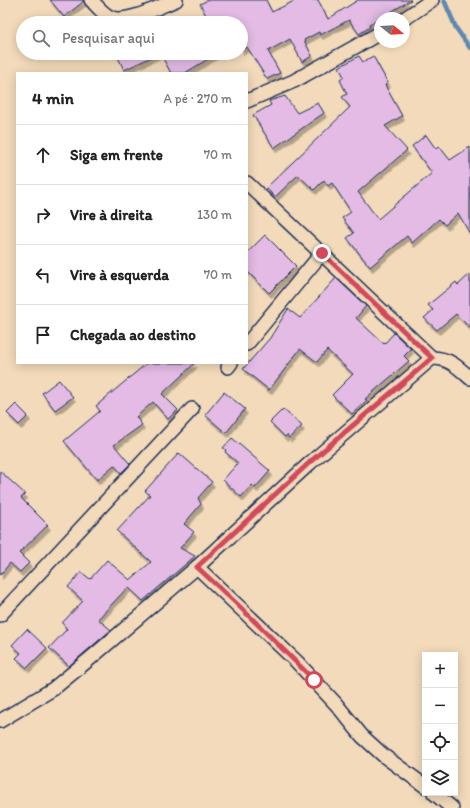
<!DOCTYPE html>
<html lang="pt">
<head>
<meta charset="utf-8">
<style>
  :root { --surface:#fff; --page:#f2f2f2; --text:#222; --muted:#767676; --line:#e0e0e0 }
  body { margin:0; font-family:Itim,sans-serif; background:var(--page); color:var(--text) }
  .controls { position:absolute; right:12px; bottom:12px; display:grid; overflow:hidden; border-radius:0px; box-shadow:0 2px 10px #0003 }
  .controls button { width:36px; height:36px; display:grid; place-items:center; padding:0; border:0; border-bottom:1px solid var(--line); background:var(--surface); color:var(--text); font:20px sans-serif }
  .compass { position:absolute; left:374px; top:12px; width:36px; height:36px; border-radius:50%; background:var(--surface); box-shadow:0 2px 10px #0003; rotate:108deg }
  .stop { position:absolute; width:12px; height:12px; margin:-9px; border:3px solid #d1495b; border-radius:50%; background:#fff }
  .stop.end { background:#d1495b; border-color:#fff; box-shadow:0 1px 4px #0008 }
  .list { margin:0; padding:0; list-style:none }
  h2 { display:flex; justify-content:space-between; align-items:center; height:52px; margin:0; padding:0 16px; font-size:17px }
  h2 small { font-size:13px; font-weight:400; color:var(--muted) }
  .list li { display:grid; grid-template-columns:26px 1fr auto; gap:12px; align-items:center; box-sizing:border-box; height:60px; padding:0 16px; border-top:1px solid var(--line) }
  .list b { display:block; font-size:15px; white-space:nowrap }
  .list em { font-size:13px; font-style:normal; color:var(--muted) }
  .icon { flex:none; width:22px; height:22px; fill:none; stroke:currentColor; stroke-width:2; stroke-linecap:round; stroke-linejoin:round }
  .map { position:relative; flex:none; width:470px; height:808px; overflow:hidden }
  .search { position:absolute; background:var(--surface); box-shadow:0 2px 10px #0003; left:16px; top:16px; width:232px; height:44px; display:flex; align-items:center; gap:10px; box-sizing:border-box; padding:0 14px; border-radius:22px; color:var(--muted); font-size:15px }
  .panel { position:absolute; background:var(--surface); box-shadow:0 2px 10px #0003; left:16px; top:72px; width:232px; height:292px; border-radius:0px }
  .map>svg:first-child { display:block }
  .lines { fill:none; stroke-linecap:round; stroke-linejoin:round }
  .stream { stroke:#5f87b2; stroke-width:4.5 }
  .building { fill:#e3bbe4; stroke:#1b2f5e; filter:url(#shadow) }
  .minor-casing { stroke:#1b2f5e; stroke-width:16 }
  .minor { stroke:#f2daba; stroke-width:13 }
  .route { stroke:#d1495b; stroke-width:5 }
</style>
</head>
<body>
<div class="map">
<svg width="470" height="808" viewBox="0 0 470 808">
  <defs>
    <filter id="shadow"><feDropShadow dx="2.5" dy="4.5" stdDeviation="0" flood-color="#0004"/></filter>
  </defs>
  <rect width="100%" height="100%" fill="#f2daba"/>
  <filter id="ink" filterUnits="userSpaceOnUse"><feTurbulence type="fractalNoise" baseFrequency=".025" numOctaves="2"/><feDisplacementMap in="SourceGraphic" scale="8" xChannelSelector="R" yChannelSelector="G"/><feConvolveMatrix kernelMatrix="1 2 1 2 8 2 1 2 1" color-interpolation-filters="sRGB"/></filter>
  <g filter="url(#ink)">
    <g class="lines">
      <!-- stream -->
      <path class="stream" d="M444,0L456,28L470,48"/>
    </g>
    <!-- building -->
    <g class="building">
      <path d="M50,0H83V2L64,17Z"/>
      <path d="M208,0H266L272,12L296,0H318L328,19L358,0H411L369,25L370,27L359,34L349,20L320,35L319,32L304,40L312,56L302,62L290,39L268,51L280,73L267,79L247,47L241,50V23H210L200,4Z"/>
      <path d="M116,53H218L185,73H171L160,53L124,70Z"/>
      <path d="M359,56L363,62L373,56L388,83L385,85L402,116L385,126L407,150L358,192L378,219L432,173L412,146L426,135L436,149L439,146L450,160L470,147V234L458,213L445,225L439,219L412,243L407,236L370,267L347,238L354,233L342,218L351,212L332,183L328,186L324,180L314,190L298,175L275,197L266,188L350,107L342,97L347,94L340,80L344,77L339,67Z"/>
      <path d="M285,96L297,113L318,103L324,113L274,148L253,115L271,105L269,101Z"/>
      <path d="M265,235L296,266L269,293L247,271V253Z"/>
      <path d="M470,274V328L456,314L437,330L424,318L433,310L428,305L456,282L458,285Z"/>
      <path d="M336,278L366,306L356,318L384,344L394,333L411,349L404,356L409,361L365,399L367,400L352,414L332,395L353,374L327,350L317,362L300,349L269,390L243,369L270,338L288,309L300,318Z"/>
      <path d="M147,363H195L162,394L178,410L168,419L153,402L136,417L142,425L114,445L130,464L121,473L114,465L97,480L64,441L100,411L96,406Z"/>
      <path d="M59,380L73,397L55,410L42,393Z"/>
      <path d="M224,392L245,409L226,433L205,415Z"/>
      <path d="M16,404L28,416L19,425L7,413Z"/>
      <path d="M283,409L302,426L289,438L287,435L285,437L270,422Z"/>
      <path d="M232,438L270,471L255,488L252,485L241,497L223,480L238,463L225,452L226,450L223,448Z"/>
      <path d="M179,453L212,482L198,498L201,504L184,524L194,532L180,548L195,556L143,601L128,587L98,619L111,630L69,666L49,648L67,629L62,623L83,601L68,587L81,572L90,579L107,560L130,580L151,562L117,531L150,495L145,491Z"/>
      <path d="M0,471L25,494L21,498L48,525L19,553L29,563L20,572L10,563L0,575Z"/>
      <path d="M27,629L47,648L27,668L16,658L21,653L12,645Z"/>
    </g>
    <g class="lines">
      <defs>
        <g id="minor">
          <path d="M91,0C97,6 103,14 110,17C125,25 160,6 176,0"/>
          <path d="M404,19L432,0"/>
          <path d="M247,101L294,81L380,33"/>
          <path d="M247,183L432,358"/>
          <path d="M247,344L322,253"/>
          <path d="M228,367L231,363"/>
          <path d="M197,567L297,662L336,704L362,736L384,756L425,786"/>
          <path d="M0,615L192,409"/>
          <path d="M0,721L53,689L92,657L197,567L310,463L432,358C449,358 458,367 470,378"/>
          <path d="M434,793L452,808"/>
        </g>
      </defs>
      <!-- minor casing -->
      <use href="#minor" class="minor-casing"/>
      <!-- minor -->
      <use href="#minor" class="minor"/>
    </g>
  </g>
  <g class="lines" filter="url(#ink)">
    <!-- route -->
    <path class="route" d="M314,680L237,604L197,567L310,462L432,358L322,253"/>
  </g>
</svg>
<div class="controls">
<button>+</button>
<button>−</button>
<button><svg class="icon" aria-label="locate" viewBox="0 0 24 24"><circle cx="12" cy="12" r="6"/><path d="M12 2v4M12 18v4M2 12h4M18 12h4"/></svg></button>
<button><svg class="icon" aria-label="layers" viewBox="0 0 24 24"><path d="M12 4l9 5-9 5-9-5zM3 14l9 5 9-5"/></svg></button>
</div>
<svg class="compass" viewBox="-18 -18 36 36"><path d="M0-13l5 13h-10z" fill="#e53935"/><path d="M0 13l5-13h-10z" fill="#767676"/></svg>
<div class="stop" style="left:314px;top:680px"></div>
<div class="stop end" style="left:322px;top:253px"></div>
<div class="search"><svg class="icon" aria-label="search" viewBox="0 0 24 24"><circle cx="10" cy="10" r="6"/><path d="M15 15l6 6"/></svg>Pesquisar aqui</div>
<section class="panel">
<h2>4 min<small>A pé · 270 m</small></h2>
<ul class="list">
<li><svg class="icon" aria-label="ahead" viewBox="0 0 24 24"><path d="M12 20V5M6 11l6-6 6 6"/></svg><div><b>Siga em frente</b></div><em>70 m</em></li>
<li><svg class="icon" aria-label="right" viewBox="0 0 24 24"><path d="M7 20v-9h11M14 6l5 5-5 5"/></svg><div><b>Vire à direita</b></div><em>130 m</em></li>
<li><svg class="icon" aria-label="left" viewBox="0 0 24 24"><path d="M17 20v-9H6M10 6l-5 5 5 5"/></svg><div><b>Vire à esquerda</b></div><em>70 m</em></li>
<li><svg class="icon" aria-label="arrive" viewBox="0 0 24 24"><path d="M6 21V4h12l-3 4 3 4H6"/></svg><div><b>Chegada ao destino</b></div></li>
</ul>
</section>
</div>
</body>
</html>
